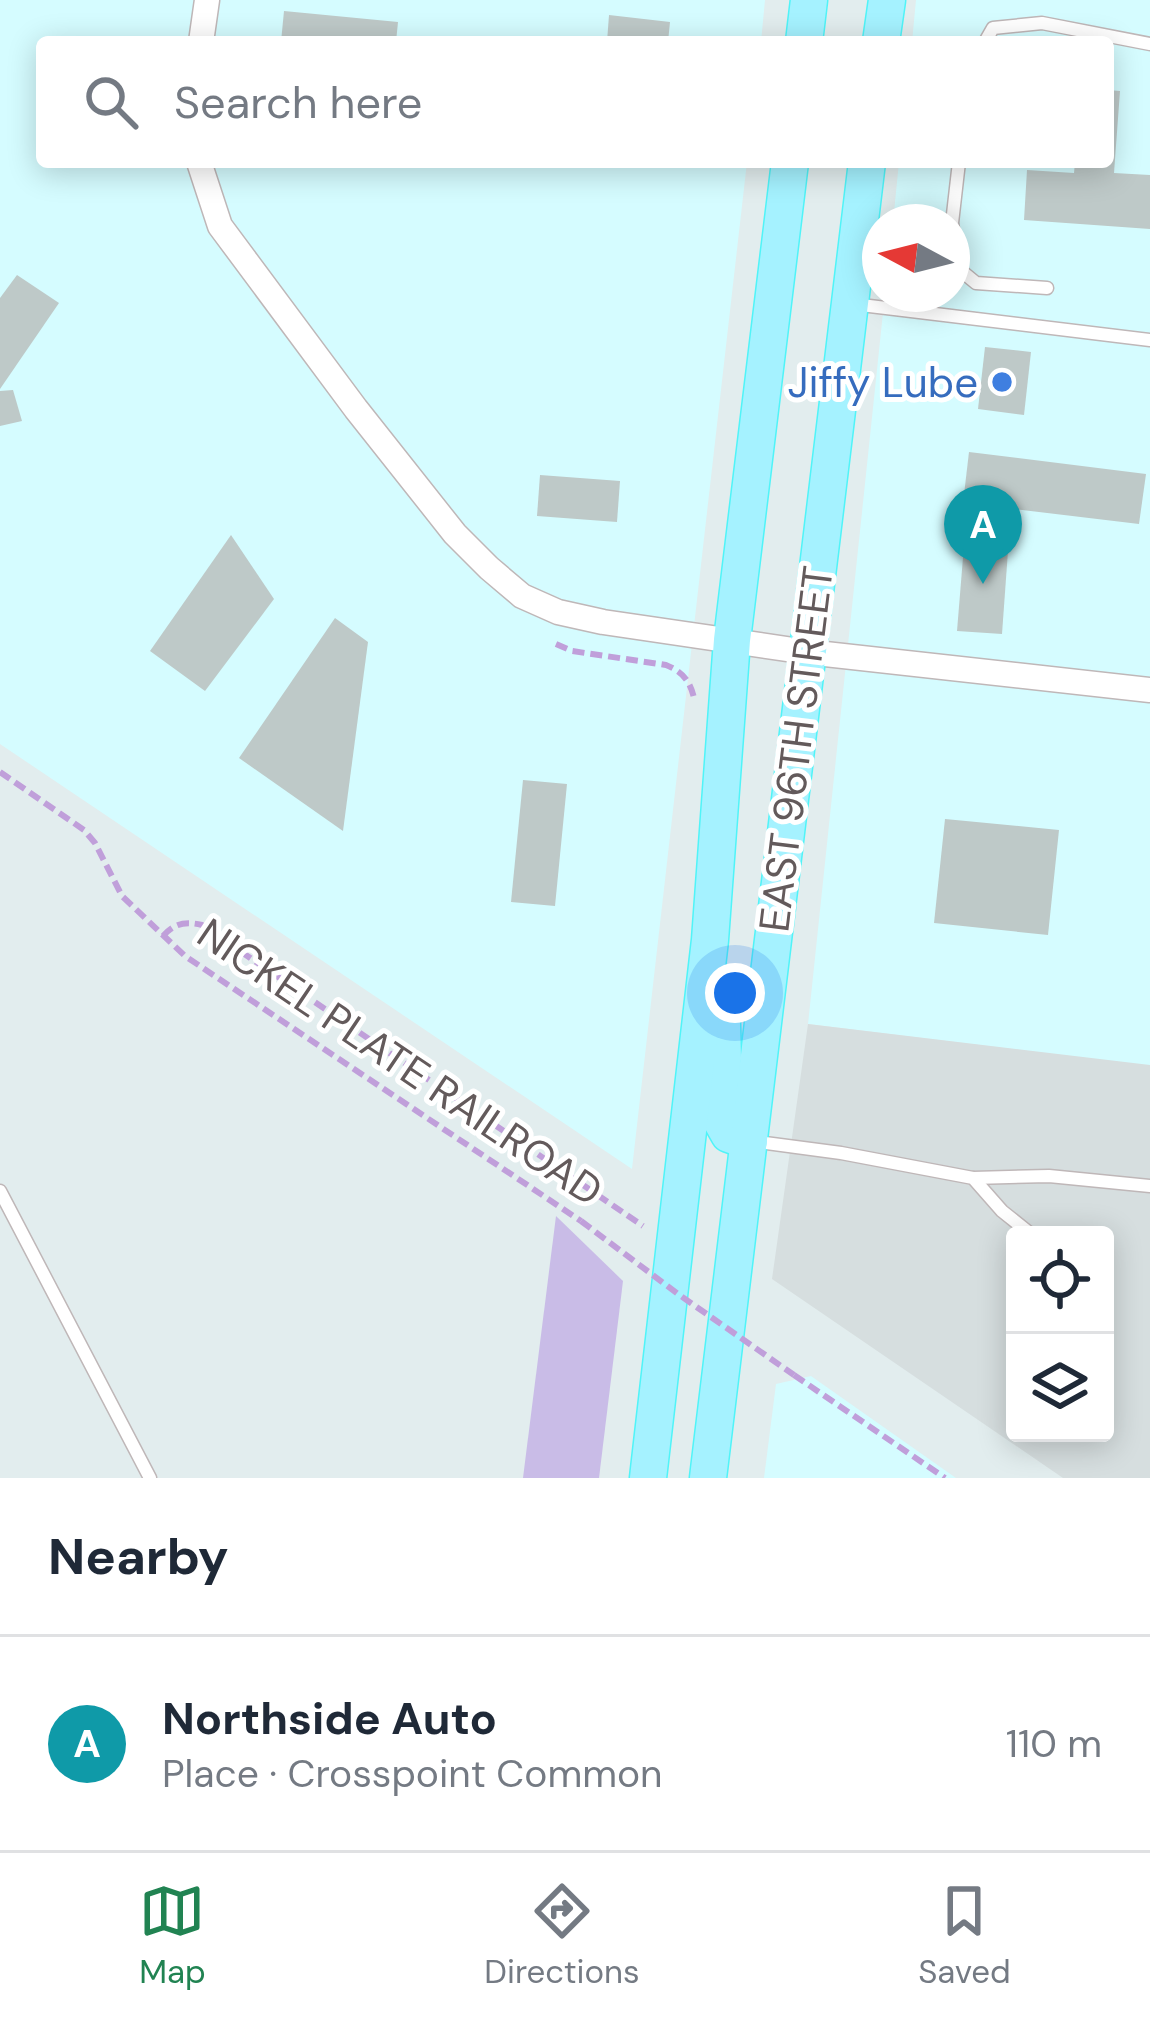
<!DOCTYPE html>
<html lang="en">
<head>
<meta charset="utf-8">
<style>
  :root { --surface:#fff; --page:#f2f2f3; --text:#1f2937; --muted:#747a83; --line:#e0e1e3; --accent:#218352 }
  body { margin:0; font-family:"DM Sans",sans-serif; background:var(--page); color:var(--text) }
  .controls { position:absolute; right:36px; bottom:36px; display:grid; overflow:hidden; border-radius:12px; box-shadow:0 6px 30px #0003 }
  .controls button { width:108px; height:108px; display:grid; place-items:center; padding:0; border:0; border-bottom:3px solid var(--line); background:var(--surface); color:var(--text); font:60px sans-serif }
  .compass { position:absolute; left:862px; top:204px; width:108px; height:108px; border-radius:50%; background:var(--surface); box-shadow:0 6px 30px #0003; rotate:277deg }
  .you { position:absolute; left:735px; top:993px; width:42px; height:42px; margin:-30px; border:9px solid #fff; border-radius:50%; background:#1a73e8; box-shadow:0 0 0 18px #1a73e833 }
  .badge { display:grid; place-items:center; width:78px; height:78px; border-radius:50%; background:var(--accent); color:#fff; font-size:39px; font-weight:700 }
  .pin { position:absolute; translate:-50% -99px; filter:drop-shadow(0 3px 6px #0008) }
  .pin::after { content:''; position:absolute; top:63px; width:42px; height:36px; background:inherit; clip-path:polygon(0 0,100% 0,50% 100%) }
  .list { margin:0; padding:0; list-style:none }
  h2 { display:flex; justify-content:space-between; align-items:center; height:156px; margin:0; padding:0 48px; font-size:51px }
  h2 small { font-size:39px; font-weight:400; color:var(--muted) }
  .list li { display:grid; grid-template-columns:78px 1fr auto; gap:36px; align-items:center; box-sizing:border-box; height:216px; padding:0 48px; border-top:3px solid var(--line) }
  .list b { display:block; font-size:45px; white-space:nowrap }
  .list p { margin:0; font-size:39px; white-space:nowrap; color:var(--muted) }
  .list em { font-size:39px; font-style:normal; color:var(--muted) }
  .icon { flex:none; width:66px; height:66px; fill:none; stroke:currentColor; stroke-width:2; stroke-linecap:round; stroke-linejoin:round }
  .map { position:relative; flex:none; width:1150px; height:1478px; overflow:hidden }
  .search { position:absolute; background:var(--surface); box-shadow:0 6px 30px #0003; left:36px; right:36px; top:36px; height:132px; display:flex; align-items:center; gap:30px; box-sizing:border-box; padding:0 42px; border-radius:12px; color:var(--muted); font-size:45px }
  .sheet { height:372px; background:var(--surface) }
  nav { display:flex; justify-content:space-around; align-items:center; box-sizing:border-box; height:168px; border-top:3px solid var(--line); background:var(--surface); font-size:33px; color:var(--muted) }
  nav a { display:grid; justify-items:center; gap:6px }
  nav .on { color:var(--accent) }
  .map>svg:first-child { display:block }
  .commercial { fill:#d5fcff }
  .industrial { fill:#d6dedf; fill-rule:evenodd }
  .green { fill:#c9bce7 }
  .building { fill:#bec9c8 }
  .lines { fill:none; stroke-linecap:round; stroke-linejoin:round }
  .lane-casing { stroke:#bfb7b8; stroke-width:15 }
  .street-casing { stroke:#bfb7b8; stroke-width:27 }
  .primary-casing { stroke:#50f4f8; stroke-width:39 }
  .path { stroke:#c09fda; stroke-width:6; stroke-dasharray:12 6; stroke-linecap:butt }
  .lane { stroke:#fff; stroke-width:12 }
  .street { stroke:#fff; stroke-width:24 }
  .primary { stroke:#a5f2ff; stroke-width:36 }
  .path-bridge { stroke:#c09fda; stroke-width:6; stroke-dasharray:12 6; stroke-linecap:butt }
  .shop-dot { fill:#3f7fe0; stroke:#fff; stroke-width:4.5 }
  .labels { text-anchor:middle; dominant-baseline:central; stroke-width:10; stroke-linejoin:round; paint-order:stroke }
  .shop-label { font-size:42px; fill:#366cbe; stroke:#fff; text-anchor:end }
  .street-label { font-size:42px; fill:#635a5b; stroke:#fff }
</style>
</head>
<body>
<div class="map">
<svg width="1150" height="1478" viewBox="0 0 1150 1478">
  <rect width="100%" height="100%" fill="#e2edee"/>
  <!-- commercial -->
  <g class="commercial">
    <path d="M0,0H765L761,42H42V162H747L632,1169L0,744Z"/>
    <path d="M916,0H1150V1066L808,1024L885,294H952V222H893L899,162H1108V42H912Z"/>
    <path d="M811,1376L956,1478H764L776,1384Z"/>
  </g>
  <!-- industrial -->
  <path class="industrial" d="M808,1024L1150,1065V1478H1063L772,1279ZM1015,1235H1105V1433H1015Z"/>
  <!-- green -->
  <path class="green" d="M556,1216L623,1281L599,1478H523Z"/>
  <!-- building -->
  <g class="building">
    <path d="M284,11L398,22L396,42H281Z"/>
    <path d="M609,15L670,22L668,42H607Z"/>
    <path d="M1108,90L1120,91L1114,173L1150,175V229L1024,220L1027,170L1074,173L1075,162H1108Z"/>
    <path d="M17,275L59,303L0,389V298Z"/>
    <path d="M985,347L1031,352L1024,415L978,409Z"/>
    <path d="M13,390L22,421L0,426V391Z"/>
    <path d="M969,452L1146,474L1139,524L963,503Z"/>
    <path d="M540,475L620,481L617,522L537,516Z"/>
    <path d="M965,533L1009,537L1002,634L957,631Z"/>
    <path d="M231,535L274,599L205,691L150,651Z"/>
    <path d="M335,618L368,642L343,831L239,758Z"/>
    <path d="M523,780L567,784L555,906L511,902Z"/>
    <path d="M945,819L1059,830L1048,935L934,923Z"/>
  </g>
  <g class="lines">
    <defs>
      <g id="lane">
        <path d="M985,42L993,28L1042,23L1150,44"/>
        <path d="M959,162L952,223L959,269L976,283L1047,288"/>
        <path d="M853,304L1150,340"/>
        <path d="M751,1141L841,1153L973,1178L1002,1211L1032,1235"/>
        <path d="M973,1178L1049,1176L1150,1186"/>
        <path d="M0,1191L150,1478"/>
      </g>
      <g id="street">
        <path d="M201,42L207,0"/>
        <path d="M199,162L220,226L356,409L455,534L489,568L522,596L558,612L603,622L807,652L1150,690"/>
      </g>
      <g id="primary">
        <path d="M804,42L809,0"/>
        <path d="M881,42L887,0"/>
        <path d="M721,991L723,1058L719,1105L721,1120L729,1134L749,1141"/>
        <path d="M648,1478L710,940L732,640L790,162"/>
        <path d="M708,1478L867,162"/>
      </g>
    </defs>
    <!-- lane casing -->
    <use href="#lane" class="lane-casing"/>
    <!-- street casing -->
    <use href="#street" class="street-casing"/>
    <!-- primary casing -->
    <use href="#primary" class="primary-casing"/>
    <!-- path -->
    <g class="path">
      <path d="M556,644L572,651L666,665C683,672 690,681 694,698"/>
      <path d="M0,772L84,830L95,843L122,896L185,956L581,1221"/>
      <path d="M163,936C175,923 185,921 202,925L643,1226"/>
      <path d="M794,1375L945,1478"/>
    </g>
    <!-- lane -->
    <use href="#lane" class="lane"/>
    <!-- street -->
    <use href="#street" class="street"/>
    <!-- primary -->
    <use href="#primary" class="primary"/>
    <!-- path-bridge -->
    <path class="path-bridge" d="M581,1221L678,1294L794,1375"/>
  </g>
  <!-- markers -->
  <circle class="shop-dot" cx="1002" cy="382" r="12"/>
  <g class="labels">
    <!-- shop labels -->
    <g class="shop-label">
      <text x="978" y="382">Jiffy Lube</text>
    </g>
    <!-- street labels -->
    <g class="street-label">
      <text transform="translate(796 749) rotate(-83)">EAST 96TH STREET</text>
      <text transform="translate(400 1062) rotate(34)">NICKEL PLATE RAILROAD</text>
    </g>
  </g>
</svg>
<div class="controls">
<button><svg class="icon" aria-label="locate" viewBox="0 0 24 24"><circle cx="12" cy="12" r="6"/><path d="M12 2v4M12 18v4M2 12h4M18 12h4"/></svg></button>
<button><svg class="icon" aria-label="layers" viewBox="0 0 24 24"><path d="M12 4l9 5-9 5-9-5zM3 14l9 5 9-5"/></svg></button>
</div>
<svg class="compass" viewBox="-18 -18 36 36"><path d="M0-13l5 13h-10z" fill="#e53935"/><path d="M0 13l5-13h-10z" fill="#747a83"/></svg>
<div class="you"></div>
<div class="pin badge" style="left:983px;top:584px;background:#0f9aa8">A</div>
<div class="search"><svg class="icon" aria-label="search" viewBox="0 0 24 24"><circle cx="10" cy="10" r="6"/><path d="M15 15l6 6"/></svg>Search here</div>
</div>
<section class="sheet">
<h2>Nearby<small></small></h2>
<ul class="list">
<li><span class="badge" style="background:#0f9aa8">A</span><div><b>Northside Auto</b><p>Place · Crosspoint Common</p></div><em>110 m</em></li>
</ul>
</section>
<nav>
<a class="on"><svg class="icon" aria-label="map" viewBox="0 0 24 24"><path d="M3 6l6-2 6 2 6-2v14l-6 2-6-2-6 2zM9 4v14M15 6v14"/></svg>Map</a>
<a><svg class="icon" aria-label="directions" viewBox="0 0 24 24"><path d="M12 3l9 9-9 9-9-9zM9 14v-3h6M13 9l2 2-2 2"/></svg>Directions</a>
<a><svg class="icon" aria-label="saved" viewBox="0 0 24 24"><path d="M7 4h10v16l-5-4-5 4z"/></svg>Saved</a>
</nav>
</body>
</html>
